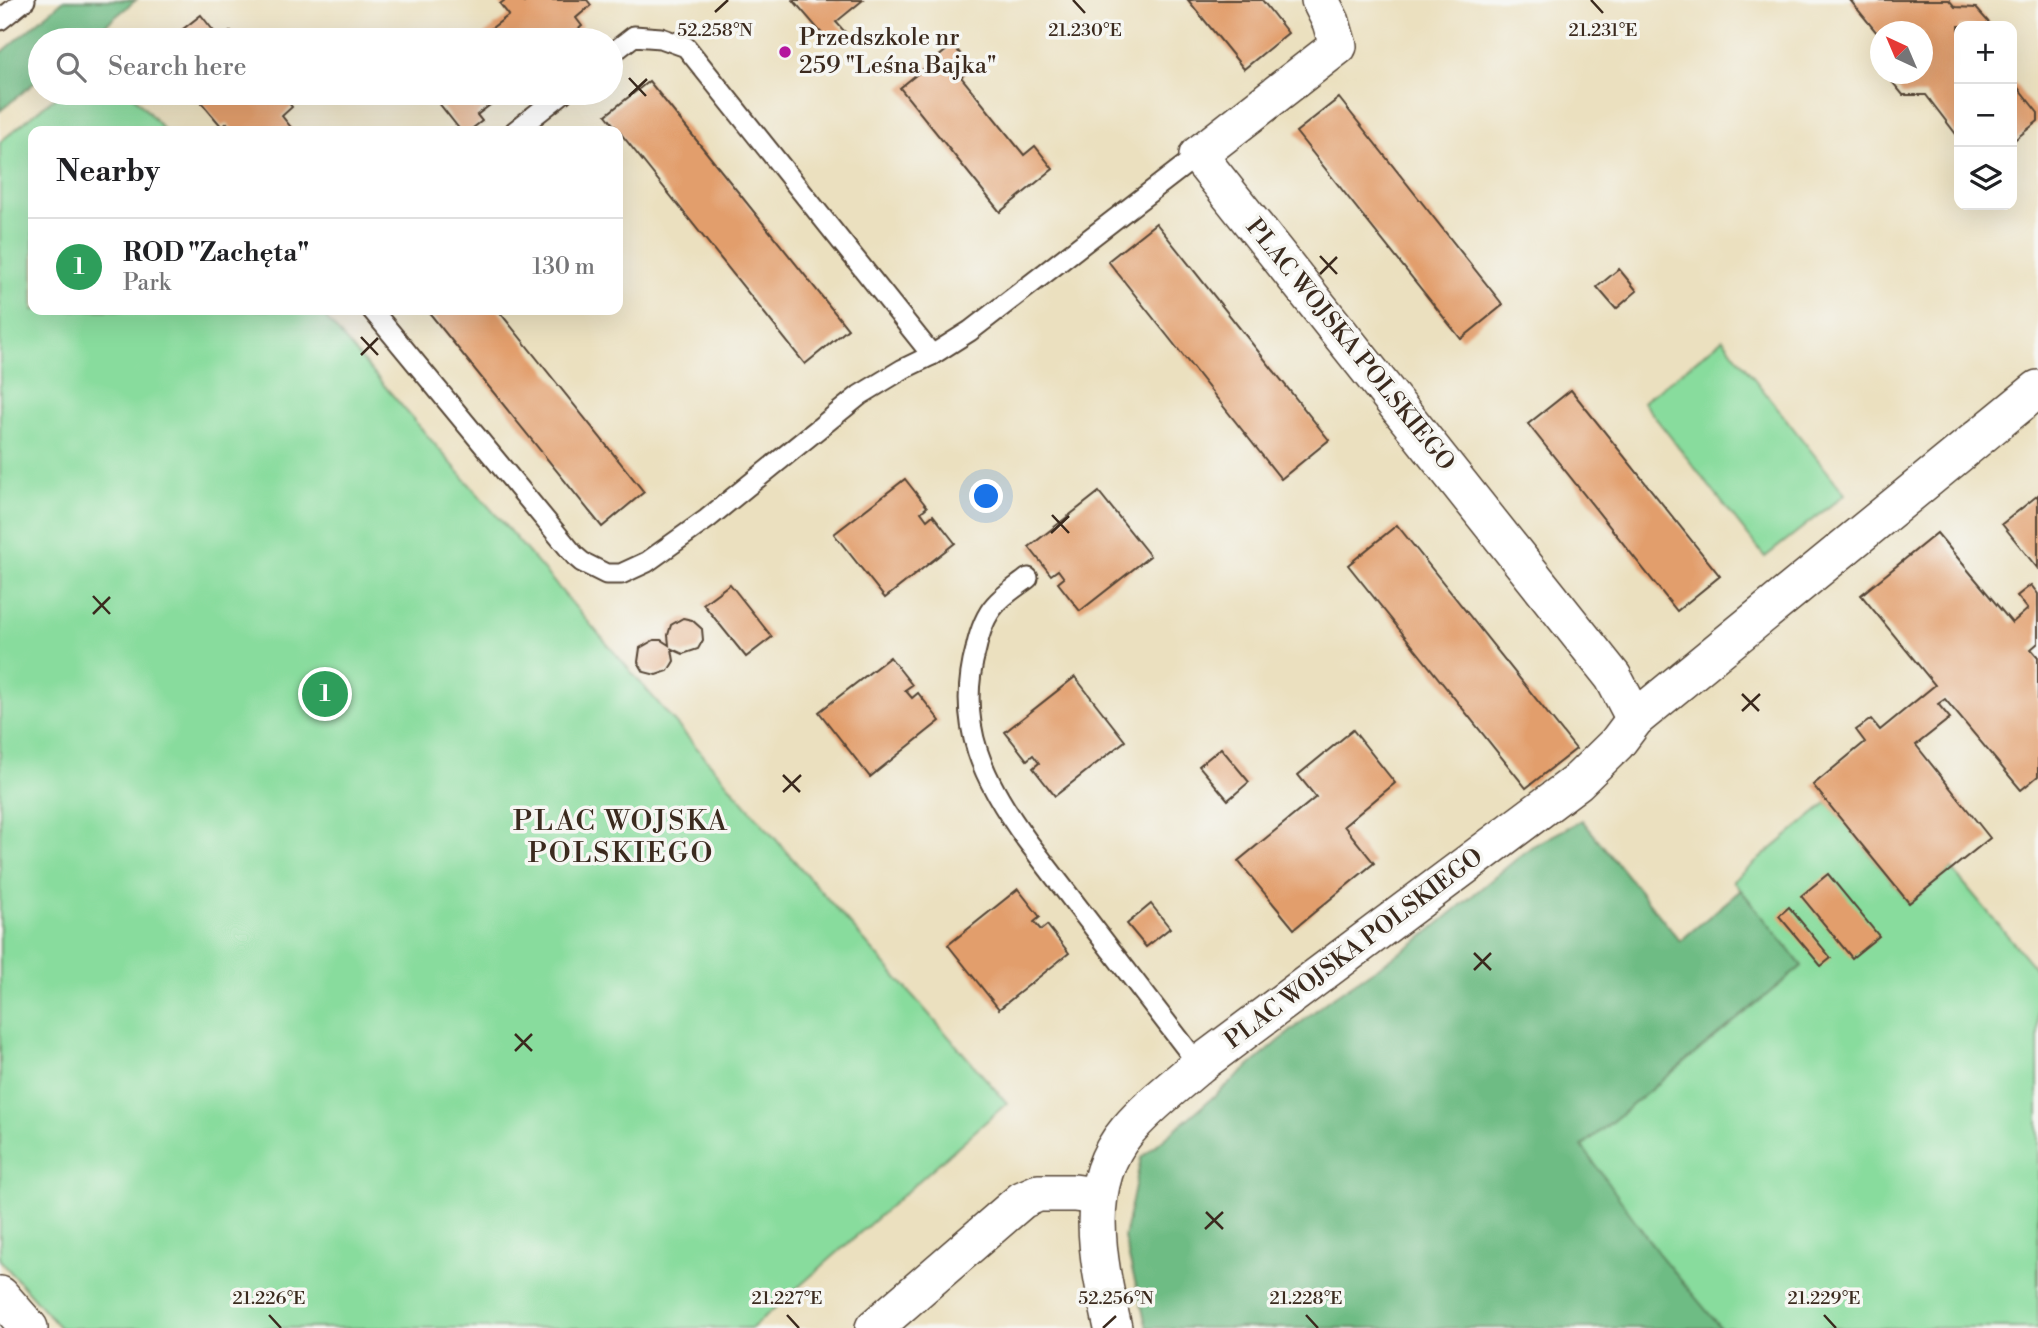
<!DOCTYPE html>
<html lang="en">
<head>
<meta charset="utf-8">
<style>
  :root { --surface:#fff; --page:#f2f2f2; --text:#202124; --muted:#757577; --line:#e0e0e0; --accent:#b5179e }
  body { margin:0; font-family:"Libre Bodoni",serif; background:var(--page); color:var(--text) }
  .controls { position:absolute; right:21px; top:21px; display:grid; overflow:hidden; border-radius:14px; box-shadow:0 7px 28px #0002 }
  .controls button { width:63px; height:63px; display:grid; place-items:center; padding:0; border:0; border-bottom:2px solid var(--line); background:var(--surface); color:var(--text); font:35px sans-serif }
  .compass { position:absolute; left:1870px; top:21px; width:63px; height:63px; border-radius:50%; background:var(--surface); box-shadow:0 7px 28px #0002; rotate:316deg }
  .you { position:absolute; left:987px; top:497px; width:24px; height:24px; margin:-18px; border:5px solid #fff; border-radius:50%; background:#1a73e8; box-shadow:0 0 0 10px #1a73e833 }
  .badge { display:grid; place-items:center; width:46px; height:46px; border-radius:50%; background:var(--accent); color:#fff; font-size:23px; font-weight:700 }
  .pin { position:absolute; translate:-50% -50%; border:4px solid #fff; box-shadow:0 2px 7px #0006 }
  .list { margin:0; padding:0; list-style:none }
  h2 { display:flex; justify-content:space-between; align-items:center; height:91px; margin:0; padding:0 28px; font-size:30px }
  h2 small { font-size:23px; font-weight:400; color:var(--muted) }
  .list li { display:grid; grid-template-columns:46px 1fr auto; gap:21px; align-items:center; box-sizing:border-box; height:98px; padding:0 28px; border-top:2px solid var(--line) }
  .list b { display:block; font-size:26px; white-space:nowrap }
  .list p { margin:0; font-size:23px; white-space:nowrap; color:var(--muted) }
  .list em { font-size:23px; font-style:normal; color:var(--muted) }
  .icon { flex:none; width:38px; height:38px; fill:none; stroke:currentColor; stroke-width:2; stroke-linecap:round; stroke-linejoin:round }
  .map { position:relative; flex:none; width:2038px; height:1328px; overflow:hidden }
  .search { position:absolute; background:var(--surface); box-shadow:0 7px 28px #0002; left:28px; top:28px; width:595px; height:77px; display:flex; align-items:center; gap:18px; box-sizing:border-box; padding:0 24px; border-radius:38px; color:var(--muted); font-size:26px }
  .panel { position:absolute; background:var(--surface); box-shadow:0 7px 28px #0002; left:28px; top:126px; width:595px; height:189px; border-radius:14px }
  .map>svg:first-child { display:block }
  .green { fill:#88dc9d; stroke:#62835e; stroke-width:2 }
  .forest { fill:#6ebc84; stroke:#547351; stroke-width:2 }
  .building { fill:#e29e6c }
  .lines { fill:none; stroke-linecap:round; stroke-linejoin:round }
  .service-casing { stroke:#554536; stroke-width:23 }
  .minor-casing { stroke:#554536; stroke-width:40 }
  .service { stroke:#fff; stroke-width:19 }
  .minor { stroke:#fff; stroke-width:37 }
  .ticks { fill:none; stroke:#3b2a1e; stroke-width:2.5 }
  .poi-dot { fill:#b5179e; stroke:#f6f6f2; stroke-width:2.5 }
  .labels { text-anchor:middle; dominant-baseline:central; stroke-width:7; stroke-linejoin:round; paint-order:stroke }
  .poi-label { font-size:24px; fill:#3b2a1e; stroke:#f6f6f2; text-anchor:start }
  .street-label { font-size:24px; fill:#3b2a1e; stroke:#f6f6f2 }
  .quarter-label { font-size:28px; letter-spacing:2px; fill:#3b2a1e; stroke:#f6f6f2 }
  .ticks-label { font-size:18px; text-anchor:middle; fill:#3b2a1e; stroke:#f6f6f2; stroke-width:7; stroke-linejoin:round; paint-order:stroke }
</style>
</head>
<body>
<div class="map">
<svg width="2038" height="1328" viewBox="0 0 2038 1328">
  <rect width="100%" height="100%" fill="#f6f6f2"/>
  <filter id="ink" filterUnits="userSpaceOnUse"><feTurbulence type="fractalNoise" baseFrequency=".0143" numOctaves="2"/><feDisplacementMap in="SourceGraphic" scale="14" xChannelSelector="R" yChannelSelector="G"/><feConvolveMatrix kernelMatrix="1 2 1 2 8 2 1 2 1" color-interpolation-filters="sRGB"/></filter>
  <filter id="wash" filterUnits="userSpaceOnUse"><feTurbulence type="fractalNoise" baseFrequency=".00686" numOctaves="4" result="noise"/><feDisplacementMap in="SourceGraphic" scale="28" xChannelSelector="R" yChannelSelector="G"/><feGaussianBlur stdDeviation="1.57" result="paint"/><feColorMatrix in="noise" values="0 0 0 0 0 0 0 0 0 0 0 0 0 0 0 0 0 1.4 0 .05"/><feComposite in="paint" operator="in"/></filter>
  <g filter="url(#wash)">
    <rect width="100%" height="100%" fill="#ebe0bf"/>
    <!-- green -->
    <g class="green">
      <path d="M60,93H131L165,131H33V310H319L804,872L1007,1103L752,1328H60L0,1260V142Z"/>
      <path d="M1723,339L1845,494L1765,557L1643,402Z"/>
      <path d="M1828,802L1909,903L1952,869L2038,972V1328H1690L1582,1146L1802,966L1733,881Z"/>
    </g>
    <!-- forest -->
    <g class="forest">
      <path d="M64,0H136L87,40H40V78L0,111V54Z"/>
      <path d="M1582,820L1680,941L1741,890L1802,966L1582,1146L1658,1253L1721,1328H1147L1124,1238L1141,1158L1323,1004L1420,939L1531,847Z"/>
    </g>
    <g id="blocks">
      <!-- building -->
      <g class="building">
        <path d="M505,0H522L524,2L527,0H587L591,5L576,18L582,26L565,40L561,34L553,40H489L484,34L509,15L500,4Z"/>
        <path d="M793,0H863L836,22L845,32L830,43Z"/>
        <path d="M1188,0H1262L1288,33L1244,69Z"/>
        <path d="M1850,0H1949L1955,7L1976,8L1992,26H1959V138L1926,95H1903L1889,78L1890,74H1923V32H1881V38Z"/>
        <path d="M201,15L220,39L231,31L239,40H169Z"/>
        <path d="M953,45L972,68L961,77L1024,155L1035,146L1053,169L1000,212L900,88Z"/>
        <path d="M2012,80L2038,113V121L2012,142Z"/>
        <path d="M649,81L848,329L805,364L606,115Z"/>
        <path d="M198,93H264L270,100L281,93L292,107L282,116L294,131H233L227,123L222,127L195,95Z"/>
        <path d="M431,93H506L477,115L482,121L469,131H461Z"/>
        <path d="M1339,98L1503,305L1461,339L1296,132Z"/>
        <path d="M1156,223L1329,440L1281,479L1108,261Z"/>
        <path d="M1619,269L1637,291L1616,309L1597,287Z"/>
        <path d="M427,310H498L644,492L602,527Z"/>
        <path d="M1571,390L1720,576L1677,611L1528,424Z"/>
        <path d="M905,479L927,507L921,512L927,520L933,515L955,543L885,598L834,534Z"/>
        <path d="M1099,492L1150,556L1080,611L1058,583L1064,578L1058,570L1051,575L1029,547Z"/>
        <path d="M2038,495V569L2002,524Z"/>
        <path d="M1397,525L1576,749L1526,788L1348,565Z"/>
        <path d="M1937,533L2012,623L2028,609L2017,596L2031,585L2038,594V643L2031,649L2038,657V776L2021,790L1945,699L1938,704L1950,718L1916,745L1990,838L1909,903L1813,785L1865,742L1856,730L1871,719L1880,730L1935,685L1861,595Z"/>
        <path d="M730,584L772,637L746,657L703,604Z"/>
        <path d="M683,618L692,620L702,629L703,640L698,649L683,654L672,649L674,661L668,671L656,675L644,672L638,662L640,648L654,640H661L669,645L668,635L671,625Z"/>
        <path d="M890,657L912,685L905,690L912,698L918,693L940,721L870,777L819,712Z"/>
        <path d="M1075,677L1125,741L1055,796L1033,768L1039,763L1033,755L1027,760L1005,732Z"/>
        <path d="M1353,730L1395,783L1344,826L1374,863L1294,929L1238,861L1316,797L1298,775Z"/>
        <path d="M1221,748L1249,782L1228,800L1199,766Z"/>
        <path d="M1828,874L1879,936L1852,958L1801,896Z"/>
        <path d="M1018,889L1040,917L1034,922L1041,930L1047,925L1069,953L999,1009L948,945Z"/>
        <path d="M1151,904L1170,928L1146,947L1127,924Z"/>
        <path d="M1789,907L1831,958L1821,966L1779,916Z"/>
      </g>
    </g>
  </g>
  <g filter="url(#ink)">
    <use href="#blocks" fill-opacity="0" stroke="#554536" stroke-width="2"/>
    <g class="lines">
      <defs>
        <g id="service">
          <path d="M0,20L25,0"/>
          <path d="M611,54L634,36L661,38L686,47L932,355"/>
          <path d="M515,131L563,93"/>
          <path d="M372,310L575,556L582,562L606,574H621L647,562L707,519L860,395L903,369L932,355L970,331L1198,155"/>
          <path d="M1028,578C1018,586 1003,595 995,605C985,616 979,635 976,649C955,725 984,782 1028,842L1199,1065"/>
        </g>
        <g id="minor">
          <path d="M1320,0L1331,22L1338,46L1198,155L1613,677L1635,719"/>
          <path d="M0,1295L29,1328"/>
          <path d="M874,1328L1022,1200L1038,1193H1074L1097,1196"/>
          <path d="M1113,1328C1099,1264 1080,1186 1127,1131C1148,1106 1175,1086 1199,1065L1577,782L1617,743L1635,719L2038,389"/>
        </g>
      </defs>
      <!-- service casing -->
      <use href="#service" class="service-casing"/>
      <!-- minor casing -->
      <use href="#minor" class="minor-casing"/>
      <!-- service -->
      <use href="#service" class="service"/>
      <!-- minor -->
      <use href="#minor" class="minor"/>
    </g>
  </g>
  <!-- ticks -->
  <path class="ticks" d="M1073,0L1085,13M1591,0L1603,13M715,12L728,0M629,78L646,96M629,96L647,79M1320,256L1337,274M1320,274L1337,257M361,337L378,355M361,355L378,338M1052,515L1069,533M1051,533L1069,516M93,596L110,614M93,614L110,597M1742,694L1759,711M1742,711L1760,694M783,775L800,792M783,792L801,775M1474,953L1491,970M1474,970L1491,953M515,1034L532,1051M515,1051L532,1034M1206,1212L1223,1229M1205,1229L1223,1212M269,1315L281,1328M787,1315L799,1328M1306,1315L1318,1328M1824,1315L1836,1328M1103,1328L1116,1316"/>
  <!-- markers -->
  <circle class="poi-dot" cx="785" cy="52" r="7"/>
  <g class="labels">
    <!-- poi labels -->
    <g class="poi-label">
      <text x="799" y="38">Przedszkole nr<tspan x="799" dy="28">259 "Leśna Bajka"</tspan></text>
    </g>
    <!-- street labels -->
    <g class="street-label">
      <text transform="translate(1350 345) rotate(51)">PLAC WOJSKA POLSKIEGO</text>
      <text transform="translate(1354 949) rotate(-37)">PLAC WOJSKA POLSKIEGO</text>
    </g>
    <!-- quarter labels -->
    <g class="quarter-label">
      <text x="621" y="821">PLAC WOJSKA<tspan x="621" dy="32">POLSKIEGO</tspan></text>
    </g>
  </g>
  <g class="ticks-label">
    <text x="715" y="36">52.258°N</text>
    <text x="1085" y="36">21.230°E</text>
    <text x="1603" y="36">21.231°E</text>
    <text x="269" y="1304">21.226°E</text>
    <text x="787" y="1304">21.227°E</text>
    <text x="1306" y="1304">21.228°E</text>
    <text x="1824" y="1304">21.229°E</text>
    <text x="1116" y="1304">52.256°N</text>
  </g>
</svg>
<div class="controls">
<button>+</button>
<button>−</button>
<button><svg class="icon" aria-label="layers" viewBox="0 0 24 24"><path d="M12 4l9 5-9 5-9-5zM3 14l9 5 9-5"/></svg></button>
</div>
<svg class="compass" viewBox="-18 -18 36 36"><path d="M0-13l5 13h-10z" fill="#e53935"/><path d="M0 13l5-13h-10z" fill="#757577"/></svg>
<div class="you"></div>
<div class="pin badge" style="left:325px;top:694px;background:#2e9e5b">1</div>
<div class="search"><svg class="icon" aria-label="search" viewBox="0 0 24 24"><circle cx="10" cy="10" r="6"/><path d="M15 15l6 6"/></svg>Search here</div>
<section class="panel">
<h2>Nearby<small></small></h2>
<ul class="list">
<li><span class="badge" style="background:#2e9e5b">1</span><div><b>ROD &quot;Zachęta&quot;</b><p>Park</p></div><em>130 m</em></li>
</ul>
</section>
</div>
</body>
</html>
